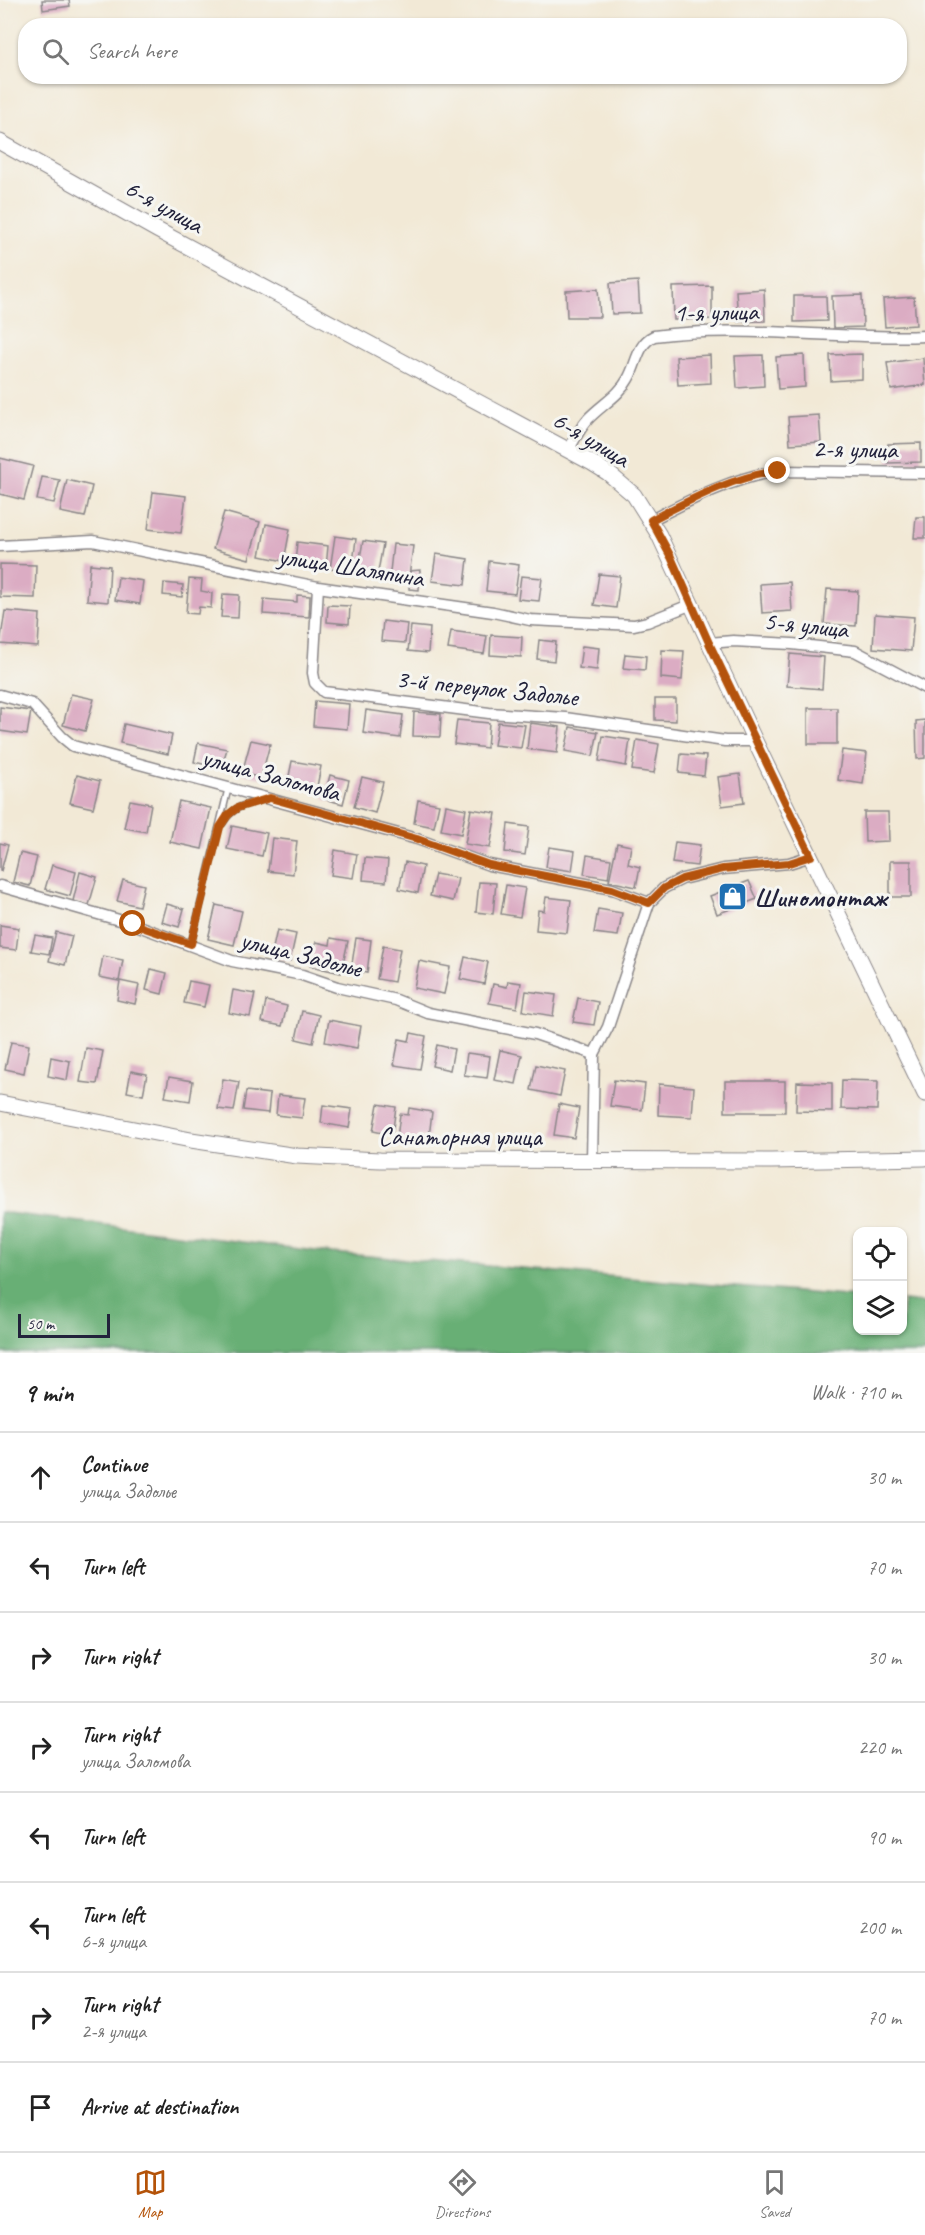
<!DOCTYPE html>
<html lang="en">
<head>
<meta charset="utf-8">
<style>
  :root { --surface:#fff; --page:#f2f2f2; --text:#222; --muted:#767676; --line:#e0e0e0; --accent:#b45309 }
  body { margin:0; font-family:Caveat,sans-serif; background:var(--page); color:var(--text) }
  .controls { position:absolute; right:18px; bottom:18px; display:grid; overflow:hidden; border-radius:12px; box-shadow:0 2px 4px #0004 }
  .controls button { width:54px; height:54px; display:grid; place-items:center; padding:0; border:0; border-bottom:2px solid var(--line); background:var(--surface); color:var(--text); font:30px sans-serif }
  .scale { position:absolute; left:18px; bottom:15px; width:92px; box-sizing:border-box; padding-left:6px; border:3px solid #22223b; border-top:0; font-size:16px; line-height:21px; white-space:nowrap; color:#22223b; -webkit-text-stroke:4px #f6f6f2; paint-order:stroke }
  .stop { position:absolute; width:18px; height:18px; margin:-14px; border:4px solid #b45309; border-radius:50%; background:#fff }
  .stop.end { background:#b45309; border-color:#fff; box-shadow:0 2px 6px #0008 }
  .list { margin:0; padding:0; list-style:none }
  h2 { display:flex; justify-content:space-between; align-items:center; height:78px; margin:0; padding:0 24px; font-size:26px }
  h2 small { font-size:20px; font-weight:400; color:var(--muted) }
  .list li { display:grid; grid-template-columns:39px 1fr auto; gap:18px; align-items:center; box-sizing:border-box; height:90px; padding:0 24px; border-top:2px solid var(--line) }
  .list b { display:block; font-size:22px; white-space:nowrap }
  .list p { margin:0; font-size:20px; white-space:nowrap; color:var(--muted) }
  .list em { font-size:20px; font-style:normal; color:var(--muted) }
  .icon { flex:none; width:33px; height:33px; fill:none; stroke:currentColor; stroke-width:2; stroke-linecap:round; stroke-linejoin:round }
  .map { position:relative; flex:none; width:925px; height:1353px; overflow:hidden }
  .search { position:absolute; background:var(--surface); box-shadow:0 2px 4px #0004; left:18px; right:18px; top:18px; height:66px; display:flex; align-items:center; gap:15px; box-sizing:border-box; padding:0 21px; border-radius:24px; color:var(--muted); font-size:22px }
  .sheet { height:798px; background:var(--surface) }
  nav { display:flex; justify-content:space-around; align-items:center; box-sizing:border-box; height:84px; border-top:2px solid var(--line); background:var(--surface); font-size:16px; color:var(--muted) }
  nav a { display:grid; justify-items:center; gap:3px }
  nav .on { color:var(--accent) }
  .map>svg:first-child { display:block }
  .forest { fill:#68af75; stroke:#456858; stroke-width:1.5 }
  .building { fill:#dbacc3 }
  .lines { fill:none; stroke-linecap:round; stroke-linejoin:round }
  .lane-casing { stroke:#8a8688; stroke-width:8 }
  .street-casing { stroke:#8a8688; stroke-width:13 }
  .secondary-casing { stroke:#8a8688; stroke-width:17 }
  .lane { stroke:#fff; stroke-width:5 }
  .street { stroke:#fff; stroke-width:10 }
  .secondary { stroke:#fff; stroke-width:15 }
  .route { stroke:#b45309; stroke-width:8 }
  .labels { text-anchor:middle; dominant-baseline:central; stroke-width:6; stroke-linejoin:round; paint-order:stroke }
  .street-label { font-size:26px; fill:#22223b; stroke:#f6f6f2 }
  .poi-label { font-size:26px; font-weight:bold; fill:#22223b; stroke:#f6f6f2; text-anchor:start }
</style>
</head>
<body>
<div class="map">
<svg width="925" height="1353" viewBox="0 0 925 1353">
  <rect width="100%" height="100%" fill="#f6f6f2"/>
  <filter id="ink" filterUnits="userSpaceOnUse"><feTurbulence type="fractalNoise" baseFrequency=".0167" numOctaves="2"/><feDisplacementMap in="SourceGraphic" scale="12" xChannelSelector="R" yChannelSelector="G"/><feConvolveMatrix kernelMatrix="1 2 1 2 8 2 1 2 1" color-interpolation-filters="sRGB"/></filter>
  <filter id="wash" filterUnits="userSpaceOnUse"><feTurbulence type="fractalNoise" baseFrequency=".008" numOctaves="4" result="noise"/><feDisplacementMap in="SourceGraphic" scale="24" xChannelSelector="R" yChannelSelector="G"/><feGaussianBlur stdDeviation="1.35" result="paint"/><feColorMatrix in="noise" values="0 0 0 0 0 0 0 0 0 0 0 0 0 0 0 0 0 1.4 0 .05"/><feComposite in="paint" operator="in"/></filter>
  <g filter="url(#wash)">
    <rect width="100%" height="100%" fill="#f2e9d6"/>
    <!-- forest -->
    <path class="forest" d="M0,1212L332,1253L857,1297L858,1330H902L903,1301L925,1303V1353H0Z"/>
    <g id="blocks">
      <!-- building -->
      <g class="building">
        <path d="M42,0H69L70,6L43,10Z"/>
        <path d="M638,281L640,313L612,314L610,283Z"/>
        <path d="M712,286V319L674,320L673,287Z"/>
        <path d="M598,289L600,317H567L566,291Z"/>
        <path d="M764,289L765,321L738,322L736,291Z"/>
        <path d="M862,295L863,327L833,328L832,296Z"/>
        <path d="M794,296H826L827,321L794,322Z"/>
        <path d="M914,297L916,325L885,327L883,299Z"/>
        <path d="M862,354V379L831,381L830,355Z"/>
        <path d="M710,355L711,383L678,385L676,357Z"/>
        <path d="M763,355L764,386L737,388L735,356Z"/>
        <path d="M804,355L805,387L778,389L776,357Z"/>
        <path d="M923,358L925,385L891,390L887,363Z"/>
        <path d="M819,415L821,442L790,444L788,417Z"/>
        <path d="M921,443V462L888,463V444Z"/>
        <path d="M0,458L33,466L24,500L0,494Z"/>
        <path d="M42,477L60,480L54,503L37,500Z"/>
        <path d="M67,480L92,486L85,517L60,512Z"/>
        <path d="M153,492L186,496L181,533L148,529Z"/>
        <path d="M224,512L260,522L249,559L213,549Z"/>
        <path d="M916,517H925V538H914Z"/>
        <path d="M266,524L290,529L284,561L260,556Z"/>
        <path d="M335,536L356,539L352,571L330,569Z"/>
        <path d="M363,541L383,544L378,572L358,569Z"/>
        <path d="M297,542L328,546L326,568L295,564Z"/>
        <path d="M393,544L413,546L408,584L389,581Z"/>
        <path d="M436,554L468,559L465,585L432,581Z"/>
        <path d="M489,561L519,565L515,594L486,591Z"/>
        <path d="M0,564L36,565L35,598L0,597Z"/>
        <path d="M90,564L110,566L108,602L87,600Z"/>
        <path d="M420,570L419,590L409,589L410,571Z"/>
        <path d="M599,574L620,576L616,608L594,605Z"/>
        <path d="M521,576L542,578L539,601L518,599Z"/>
        <path d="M118,577L143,581L140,604L115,600Z"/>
        <path d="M189,579L202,580L201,591L212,593L211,608L199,607L198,614L186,613Z"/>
        <path d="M790,582L792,611L762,613L760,584Z"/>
        <path d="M164,583L183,585L182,597L163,595Z"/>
        <path d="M827,589L858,591L856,626L824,624Z"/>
        <path d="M223,594L239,595L238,618L221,617Z"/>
        <path d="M297,595L310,596L309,617L263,614L264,599L297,602Z"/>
        <path d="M328,605L350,606L349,624L327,622Z"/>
        <path d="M5,611L40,614L38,647L0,644Z"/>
        <path d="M875,614L914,617L911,651L873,648Z"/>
        <path d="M383,621L407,624L405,643L381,641Z"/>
        <path d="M411,626L430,628L428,653L408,651Z"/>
        <path d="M451,631L487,636L484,654L448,649Z"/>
        <path d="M491,635L522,637L521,657L490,655Z"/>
        <path d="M539,640L556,642L554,661L537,659Z"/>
        <path d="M582,646L599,648L597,670L579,668Z"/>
        <path d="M662,650L684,651L682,680L661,678Z"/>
        <path d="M625,654L646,656L645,670L623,668Z"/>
        <path d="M790,654L824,657L822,689L787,686Z"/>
        <path d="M71,694L94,699L85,731L63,725Z"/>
        <path d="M655,699H676V721L655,720Z"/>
        <path d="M315,701L349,704L347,729L313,726Z"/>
        <path d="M0,707L31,711L27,735L0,731Z"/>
        <rect x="808" y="708" width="29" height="36"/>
        <path d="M366,710L403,715L400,738L363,733Z"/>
        <path d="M414,712L441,714L440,737L413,736Z"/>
        <path d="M457,720L489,723L487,748L454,744Z"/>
        <path d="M925,720V758L917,759L916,721Z"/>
        <path d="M498,722L525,725L521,748L494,745Z"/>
        <path d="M530,723L560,727L557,753L527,749Z"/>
        <path d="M124,724L172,735L168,754L120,743Z"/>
        <path d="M570,727L598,732L593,756L565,751Z"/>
        <path d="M603,736L630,740L626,766L599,761Z"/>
        <path d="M251,740L270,744L261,778L242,773Z"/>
        <path d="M637,740L659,744L654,773L632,770Z"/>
        <path d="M198,743L227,749L221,768L194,762Z"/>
        <path d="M842,750L867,753L863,784L838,780Z"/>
        <path d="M681,754L706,756L704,776L679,773Z"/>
        <path d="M292,761L321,766L316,792L287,786Z"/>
        <path d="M740,774L744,803L722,806L718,777Z"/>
        <path d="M77,775L100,781L93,808L70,803Z"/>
        <path d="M330,775L349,780L343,804L324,799Z"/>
        <path d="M362,777L383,782L375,813L354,807Z"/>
        <path d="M130,800L151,804L146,832L124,828Z"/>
        <path d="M418,800L439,804L434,827L414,823Z"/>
        <path d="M179,801L211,808L202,849L170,842Z"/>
        <path d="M446,805L466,809L461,834L441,830Z"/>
        <path d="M471,809L496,813L490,848L465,844Z"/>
        <path d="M864,812H888L889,841L865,842Z"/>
        <path d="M508,824L529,827L525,855L505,852Z"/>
        <path d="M232,826L267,833L262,856L227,849Z"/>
        <path d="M272,838L297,841L293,874L268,871Z"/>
        <path d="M675,842L700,845L697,866L672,863Z"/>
        <path d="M0,843L8,845L1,871H0Z"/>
        <path d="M617,843L631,846L628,864L640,867L636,887L609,881Z"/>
        <path d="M549,847L575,851L572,871L546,867Z"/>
        <path d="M335,850L357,854L353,878L331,875Z"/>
        <path d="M20,853L37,857L30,886L13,882Z"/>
        <path d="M587,855L611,859L608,878L584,874Z"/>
        <path d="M365,858L388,860L386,882L363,880Z"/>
        <rect x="890" y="861" width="21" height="36"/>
        <path d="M405,862L423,866L418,893L399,889Z"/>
        <path d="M52,865L76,872L70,896L45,889Z"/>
        <path d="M80,872L97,877L89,905L73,901Z"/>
        <path d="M435,874L458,878L453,901L430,896Z"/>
        <path d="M123,880L144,885L139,906L117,901Z"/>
        <path d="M749,881L757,899L717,914L710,896Z"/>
        <path d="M479,882L496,883L493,914L476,912Z"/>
        <path d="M506,885L525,888L520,917L501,914Z"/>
        <path d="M546,897L571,900L567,933L536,930L538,910L544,911Z"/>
        <path d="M167,904L184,909L179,927L162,922Z"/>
        <path d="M216,905L242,911L234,945L208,939Z"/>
        <path d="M598,909L622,913L618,936L594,933Z"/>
        <path d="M0,925L19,928L16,950L0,948Z"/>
        <path d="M277,930L296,934L290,961L271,957Z"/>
        <path d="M56,932L72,936L65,965L49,961Z"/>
        <path d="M35,935L52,938L49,954L31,951Z"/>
        <path d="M331,938L348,941L341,973L310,966L316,942L330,945Z"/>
        <path d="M356,938L371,940L367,973L351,970Z"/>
        <path d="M383,946L400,949L394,982L377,979Z"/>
        <path d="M103,956L123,960L119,981L99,977Z"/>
        <path d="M465,957L488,962L484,984L460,979Z"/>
        <path d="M419,961L450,967L444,994L414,988Z"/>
        <path d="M151,969L167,973L162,994L146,990Z"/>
        <path d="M120,981L139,985L135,1004L117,1000Z"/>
        <path d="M189,981L209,985L204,1007L184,1003Z"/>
        <path d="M508,981L521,983L517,1008L489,1003L493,984L507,987Z"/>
        <path d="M233,990L255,994L250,1017L229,1013Z"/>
        <path d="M526,991L556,995L553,1016L523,1011Z"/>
        <path d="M578,998L598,1002L594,1025L573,1022Z"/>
        <path d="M266,1001L287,1006L282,1026L262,1022Z"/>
        <path d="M302,1011L319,1015L313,1043L296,1039Z"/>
        <path d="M329,1020L361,1026L357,1048L325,1042Z"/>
        <path d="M411,1033L426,1036L420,1069L394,1065L399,1039L409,1041Z"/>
        <path d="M11,1042L29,1045L24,1073L5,1069Z"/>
        <path d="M437,1045L454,1049L450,1070L432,1066Z"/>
        <path d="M86,1048L103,1051L97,1084L80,1082Z"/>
        <path d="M500,1050L522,1055L516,1084L494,1080Z"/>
        <path d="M467,1053L490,1056L487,1078L464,1075Z"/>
        <path d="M51,1057L70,1061L67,1080L48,1076Z"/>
        <path d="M536,1065L565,1071L560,1096L531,1090Z"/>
        <path d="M131,1071L147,1074L143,1095L127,1092Z"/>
        <path d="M169,1077L193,1081L190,1101L165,1097Z"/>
        <path d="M223,1079L239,1082L234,1111L218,1109Z"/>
        <path d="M614,1080L645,1084L642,1110L610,1106Z"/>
        <path d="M842,1080L878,1081L877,1110L841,1109Z"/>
        <rect x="725" y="1081" width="60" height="31"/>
        <path d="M797,1082L832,1083V1112L796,1111Z"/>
        <path d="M659,1084L694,1087L692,1117L658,1115Z"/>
        <path d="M246,1091L270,1094L268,1113L243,1110Z"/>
        <path d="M278,1095L305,1098L302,1118L276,1115Z"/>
        <path d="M378,1104L396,1107L392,1135L373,1131Z"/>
        <path d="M559,1104L579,1108L574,1138L554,1135Z"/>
        <path d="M323,1105L352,1109L349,1128L321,1123Z"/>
        <path d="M409,1108L432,1112L429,1137L418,1136L417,1141L397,1138L400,1114L408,1115Z"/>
      </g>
    </g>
  </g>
  <g filter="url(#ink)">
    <use href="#blocks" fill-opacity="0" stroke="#8a8688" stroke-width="1.5"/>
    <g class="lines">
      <defs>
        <g id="lane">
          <path d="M223,823C232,807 246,804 262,800"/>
          <path d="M191,944L228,789"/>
        </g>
        <g id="street">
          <path d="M568,451C574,440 580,428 588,419C601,405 619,396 628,379C637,364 637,344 654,336C743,324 835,340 925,336"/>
          <path d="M651,520C692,499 732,478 778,471L925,473"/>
          <path d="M0,546L93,541L318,587L493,612L530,620L634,625L647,622L692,604"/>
          <path d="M318,587L313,673L315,683L324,692L489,713L565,718L725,741H755"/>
          <path d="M709,643L733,641L792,644L855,651L925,688"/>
          <path d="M0,695L32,704L62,737L73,746L417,839L489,865L612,889L649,903"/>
          <path d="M0,886L133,924L232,961L302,975L337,987L396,1000L428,1013L535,1034L594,1054"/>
          <path d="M592,1160L594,1054L608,1027L649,903L664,888L682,879L723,869L789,863L811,856"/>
        </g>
        <g id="secondary">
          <path d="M0,142L157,230L592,463L608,473L634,495L659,535L755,741L925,1094"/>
          <path d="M0,1103L191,1140L297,1156L380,1160L771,1161L925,1158"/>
        </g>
      </defs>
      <!-- lane casing -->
      <use href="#lane" class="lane-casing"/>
      <!-- street casing -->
      <use href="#street" class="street-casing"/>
      <!-- secondary casing -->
      <use href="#secondary" class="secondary-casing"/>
      <!-- lane -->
      <use href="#lane" class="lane"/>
      <!-- street -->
      <use href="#street" class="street"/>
      <!-- secondary -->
      <use href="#secondary" class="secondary"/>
    </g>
  </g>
  <g class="lines" filter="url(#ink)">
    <!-- route -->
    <path class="route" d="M133,924L191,944L220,827L228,815L237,808L270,798L417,839L489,865L612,889L649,903L664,888L682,879L723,869L789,863L811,856L709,643L671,557L651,520C692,499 732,477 778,471"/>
  </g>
  <!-- icons -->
  <defs>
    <symbol id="shop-square" viewBox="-11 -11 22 22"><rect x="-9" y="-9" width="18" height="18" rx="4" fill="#1f6fb2" stroke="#f6f6f2"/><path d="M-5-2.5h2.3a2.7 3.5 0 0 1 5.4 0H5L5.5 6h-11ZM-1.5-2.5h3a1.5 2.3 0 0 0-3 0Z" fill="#fff"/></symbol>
  </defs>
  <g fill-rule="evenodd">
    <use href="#shop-square" x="716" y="880" width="33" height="33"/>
  </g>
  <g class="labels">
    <!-- street labels -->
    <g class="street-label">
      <text transform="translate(164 206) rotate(29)">6-я улица</text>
      <text transform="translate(716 312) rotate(-1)">1-я улица</text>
      <text transform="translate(591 439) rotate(31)">6-я улица</text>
      <text transform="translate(855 449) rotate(1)">2-я улица</text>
      <text transform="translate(351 567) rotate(9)">улица Шаляпина</text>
      <text transform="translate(806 625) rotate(6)">5-я улица</text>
      <text transform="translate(487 688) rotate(6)">3-й переулок Задолье</text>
      <text transform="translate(271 775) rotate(15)">улица Заломова</text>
      <text transform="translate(301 954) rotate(14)">улица Задолье</text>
      <text x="460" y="1136">Санаторная улица</text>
    </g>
    <!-- poi labels -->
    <g class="poi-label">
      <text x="754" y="897">Шиномонтаж</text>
    </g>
  </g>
</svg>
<div class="controls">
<button><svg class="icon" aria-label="locate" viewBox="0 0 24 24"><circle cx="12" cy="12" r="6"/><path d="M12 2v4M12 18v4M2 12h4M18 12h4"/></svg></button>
<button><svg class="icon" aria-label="layers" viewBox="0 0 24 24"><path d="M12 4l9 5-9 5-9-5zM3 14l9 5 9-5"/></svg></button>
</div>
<div class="scale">50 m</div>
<div class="stop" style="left:133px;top:924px"></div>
<div class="stop end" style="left:778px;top:471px"></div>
<div class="search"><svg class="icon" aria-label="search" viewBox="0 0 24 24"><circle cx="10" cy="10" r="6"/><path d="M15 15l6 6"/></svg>Search here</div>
</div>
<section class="sheet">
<h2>9 min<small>Walk · 710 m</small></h2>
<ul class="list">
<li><svg class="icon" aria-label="ahead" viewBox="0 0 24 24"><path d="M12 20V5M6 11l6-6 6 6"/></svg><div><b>Continue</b><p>улица Задолье</p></div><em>30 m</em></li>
<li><svg class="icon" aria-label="left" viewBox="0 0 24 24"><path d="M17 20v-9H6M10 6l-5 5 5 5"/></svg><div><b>Turn left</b></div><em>70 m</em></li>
<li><svg class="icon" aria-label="right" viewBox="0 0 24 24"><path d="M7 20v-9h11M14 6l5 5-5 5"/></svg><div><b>Turn right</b></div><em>30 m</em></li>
<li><svg class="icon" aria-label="right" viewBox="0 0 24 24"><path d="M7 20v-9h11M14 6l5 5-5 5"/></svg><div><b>Turn right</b><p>улица Заломова</p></div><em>220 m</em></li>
<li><svg class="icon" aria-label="left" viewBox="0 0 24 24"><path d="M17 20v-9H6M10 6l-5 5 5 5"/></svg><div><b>Turn left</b></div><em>90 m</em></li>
<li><svg class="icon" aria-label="left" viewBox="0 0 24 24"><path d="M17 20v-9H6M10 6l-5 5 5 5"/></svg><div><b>Turn left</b><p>6-я улица</p></div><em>200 m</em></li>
<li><svg class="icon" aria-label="right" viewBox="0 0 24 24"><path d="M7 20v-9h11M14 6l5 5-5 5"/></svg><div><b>Turn right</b><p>2-я улица</p></div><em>70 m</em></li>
<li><svg class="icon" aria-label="arrive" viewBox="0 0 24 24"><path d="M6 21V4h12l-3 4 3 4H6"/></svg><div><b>Arrive at destination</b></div></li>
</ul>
</section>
<nav>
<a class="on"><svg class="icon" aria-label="map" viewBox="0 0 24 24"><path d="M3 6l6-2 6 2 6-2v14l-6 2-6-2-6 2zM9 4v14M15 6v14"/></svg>Map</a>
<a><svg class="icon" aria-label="directions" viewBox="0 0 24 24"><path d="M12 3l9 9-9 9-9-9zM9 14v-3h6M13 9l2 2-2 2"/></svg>Directions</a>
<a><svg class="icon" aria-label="saved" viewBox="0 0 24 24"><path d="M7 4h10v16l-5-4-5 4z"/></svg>Saved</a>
</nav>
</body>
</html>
